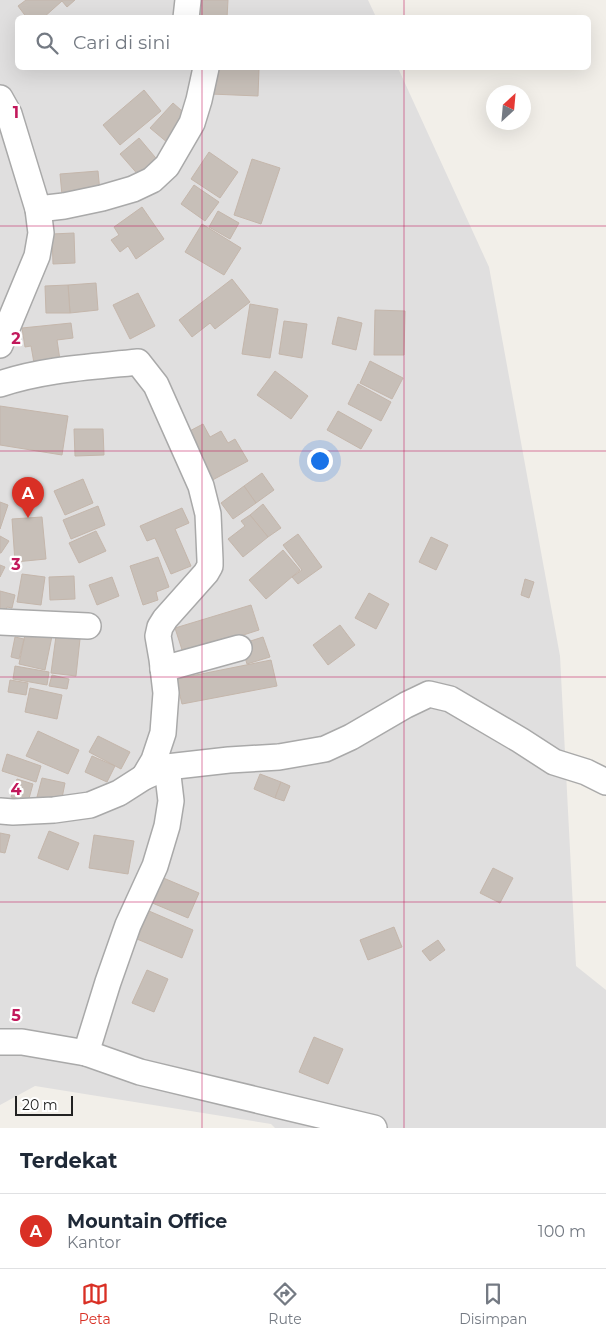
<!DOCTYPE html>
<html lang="id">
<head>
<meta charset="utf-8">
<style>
  :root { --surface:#fff; --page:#f6f6f7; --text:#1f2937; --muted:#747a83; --line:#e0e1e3; --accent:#d93025 }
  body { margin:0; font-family:Montserrat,sans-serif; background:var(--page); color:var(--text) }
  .compass { position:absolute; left:486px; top:85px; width:45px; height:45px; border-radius:50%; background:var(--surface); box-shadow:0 5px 20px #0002; rotate:26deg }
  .scale { position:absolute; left:15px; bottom:12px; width:58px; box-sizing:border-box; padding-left:5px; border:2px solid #222; border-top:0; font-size:14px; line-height:18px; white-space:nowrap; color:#222; -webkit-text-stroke:4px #fff; paint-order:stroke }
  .you { position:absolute; left:319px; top:460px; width:18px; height:18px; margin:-12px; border:4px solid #fff; border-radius:50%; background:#1a73e8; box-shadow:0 0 0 8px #1a73e833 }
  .badge { display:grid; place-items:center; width:32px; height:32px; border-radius:50%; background:var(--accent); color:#fff; font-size:16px; font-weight:700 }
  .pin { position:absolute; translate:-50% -41px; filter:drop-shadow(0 1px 2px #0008) }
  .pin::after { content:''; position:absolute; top:26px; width:18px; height:15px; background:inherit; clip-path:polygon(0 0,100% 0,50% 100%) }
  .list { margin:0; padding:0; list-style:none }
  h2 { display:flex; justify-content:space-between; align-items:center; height:65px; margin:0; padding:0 20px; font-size:21px }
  h2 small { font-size:16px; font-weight:400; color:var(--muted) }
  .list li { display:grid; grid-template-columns:32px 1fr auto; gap:15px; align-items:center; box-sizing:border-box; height:75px; padding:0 20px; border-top:1px solid var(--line) }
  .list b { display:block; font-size:19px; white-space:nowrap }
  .list p { margin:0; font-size:16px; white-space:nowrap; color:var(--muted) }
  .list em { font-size:16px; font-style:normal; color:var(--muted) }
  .icon { flex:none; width:28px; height:28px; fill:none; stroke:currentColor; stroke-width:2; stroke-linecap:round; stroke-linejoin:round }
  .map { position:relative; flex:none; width:606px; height:1128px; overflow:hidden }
  .search { position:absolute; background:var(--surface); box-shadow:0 5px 20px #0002; left:15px; right:15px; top:15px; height:55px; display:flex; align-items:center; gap:12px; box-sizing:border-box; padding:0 18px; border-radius:8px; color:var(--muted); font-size:19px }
  .sheet { height:140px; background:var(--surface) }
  nav { display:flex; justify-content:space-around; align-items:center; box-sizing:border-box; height:70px; border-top:1px solid var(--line); background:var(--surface); font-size:14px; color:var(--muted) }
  nav a { display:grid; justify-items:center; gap:2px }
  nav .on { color:var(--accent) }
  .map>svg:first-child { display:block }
  .residential { fill:#e0dfdf }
  .building { fill:#c7bfb8; stroke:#c4b6ab }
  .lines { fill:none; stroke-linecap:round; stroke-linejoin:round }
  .minor-casing { stroke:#a9a9a9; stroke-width:28 }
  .minor { stroke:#fff; stroke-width:25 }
  .grid { fill:none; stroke:#c2185b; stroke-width:1; stroke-opacity:0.55 }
  .grid-label { font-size:16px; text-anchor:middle; font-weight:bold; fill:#c2185b; stroke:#fff; stroke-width:4.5; stroke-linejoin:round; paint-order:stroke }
</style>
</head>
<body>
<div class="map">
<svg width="606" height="1128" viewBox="0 0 606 1128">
  <rect width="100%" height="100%" fill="#f2efe9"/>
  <!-- residential -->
  <path class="residential" d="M0,0H368L376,17L18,18V68H398L489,267L560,656L576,966L606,990V1128H275L271,1124L35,1086L0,1105Z"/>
  <!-- building -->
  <g class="building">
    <path d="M26,0H75L67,7L62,1L43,18H27L18,6Z"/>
    <path d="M193,0H228L227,18H192Z"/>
    <path d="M213,68L259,69L258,96L211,94Z"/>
    <path d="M144,90L161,111L120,145L103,125Z"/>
    <path d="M173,103L190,118L168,143L150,128Z"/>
    <path d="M139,138L160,163L141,178L120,154Z"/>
    <path d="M209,152L238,172L220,198L191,179Z"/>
    <path d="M252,159L280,168L261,224L234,215Z"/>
    <path d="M98,171L100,192L62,195L60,174Z"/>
    <path d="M194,185L219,202L205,221L181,204Z"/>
    <path d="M142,207L164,239L136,259L128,246L120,252L111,240L119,235L114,227Z"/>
    <path d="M218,211L239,223L230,239L209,227Z"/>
    <path d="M202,224L241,248L224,275L185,252Z"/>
    <path d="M74,233L75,263L53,264L52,234Z"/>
    <path d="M232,279L250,302L215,329L210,323L192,337L179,320Z"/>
    <path d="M96,283L98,310L70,313L68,285Z"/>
    <path d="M68,285L70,313H46L45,286Z"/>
    <path d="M138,293L155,326L130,339L113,305Z"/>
    <path d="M250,304L278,309L270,358L242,354Z"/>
    <path d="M375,310L405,311L404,355H374Z"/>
    <path d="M338,317L362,323L356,350L332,344Z"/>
    <path d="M284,321L307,324L302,358L279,354Z"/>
    <path d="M71,323L73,338L57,340L60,360L34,363L31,346L25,347L22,328Z"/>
    <path d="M370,361L403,378L392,399L360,383Z"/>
    <path d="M275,371L308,396L291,419L257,395Z"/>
    <path d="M358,384L391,402L381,421L348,404Z"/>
    <path d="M0,406L68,416L62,455L0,445Z"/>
    <path d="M338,411L372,430L361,449L327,430Z"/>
    <path d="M203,424L210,437L221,431L228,443L235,439L248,461L205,484L182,435Z"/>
    <path d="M74,429H103L104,455L75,456Z"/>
    <path d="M262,473L274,490L256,503L244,486Z"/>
    <path d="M83,479L93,503L65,515L54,491Z"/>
    <path d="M244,486L256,503L233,519L221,503Z"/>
    <path d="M0,502L8,505L0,529Z"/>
    <path d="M263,504L281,528L268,537L250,515Z"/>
    <path d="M98,506L105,525L71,539L63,520Z"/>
    <path d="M182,508L189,523L175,529L191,566L171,574L155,538L147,541L140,526Z"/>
    <path d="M250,515L268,537L243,557L228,539L245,526L241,521Z"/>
    <path d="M42,517L46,559L15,562L12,519Z"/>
    <path d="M96,531L106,551L79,563L69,543Z"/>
    <path d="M298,534L322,567L298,584L292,577L302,570L283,545Z"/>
    <path d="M0,536L9,541L1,553H0Z"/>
    <path d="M431,537L448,545L436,570L419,562Z"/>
    <path d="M283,550L300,570L266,599L249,580Z"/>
    <path d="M158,557L169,587L156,592L158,600L143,605L130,566Z"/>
    <path d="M0,565L5,567L0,577Z"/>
    <path d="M22,574L45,577L41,605L17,602Z"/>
    <path d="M74,576L75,599L50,600L49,577Z"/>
    <path d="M112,577L119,596L97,605L89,585Z"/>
    <path d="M525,579L534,582L529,598L521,595Z"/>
    <path d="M0,591L15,595L12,608L7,607L5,614L0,612Z"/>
    <path d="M369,593L389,604L376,629L355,618Z"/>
    <path d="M251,605L259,630L237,637L185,659L175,628Z"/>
    <path d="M340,625L355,645L328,665L313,645Z"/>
    <path d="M26,630L52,636L45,670L19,664Z"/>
    <path d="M56,636L80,639L76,676L51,673Z"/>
    <path d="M15,637L24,639L19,659L11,657Z"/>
    <path d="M263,637L270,657L247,664L241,644Z"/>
    <path d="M271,660L277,686L182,704L176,679Z"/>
    <path d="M15,666L49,672L47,685L13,679Z"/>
    <path d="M52,675L69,679L67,689L49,686Z"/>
    <path d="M10,680L28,683L26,695L8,692Z"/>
    <path d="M30,688L62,695L57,719L25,712Z"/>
    <path d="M38,731L79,750L68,774L26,756Z"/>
    <path d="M98,736L130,752L121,769L89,752Z"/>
    <path d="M7,754L41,766L36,782L2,771Z"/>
    <path d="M92,756L115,766L107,782L85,772Z"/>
    <path d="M260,774L281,782L275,798L254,789Z"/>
    <path d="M42,778L65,783L61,803L37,797Z"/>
    <path d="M17,779L33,784L28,802L11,797Z"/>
    <path d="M281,782L290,786L284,801L275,798Z"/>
    <path d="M49,831L79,843L68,870L38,858Z"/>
    <path d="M0,833L10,835L5,853L0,852Z"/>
    <path d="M94,835L134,841L128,874L89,868Z"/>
    <path d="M493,868L513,878L500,903L480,893Z"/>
    <path d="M161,877L199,893L188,918L150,902Z"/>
    <path d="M149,911L193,930L182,958L137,939Z"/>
    <path d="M394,927L402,947L368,960L360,940Z"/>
    <path d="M438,940L445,950L430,961L422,951Z"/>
    <path d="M147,970L168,979L154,1012L132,1003Z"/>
    <path d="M314,1037L343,1049L328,1084L299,1072Z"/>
  </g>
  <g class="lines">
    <defs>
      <g id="minor">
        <path d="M186,18L188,0"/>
        <path d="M0,98L9,114L38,209L41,233L37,256L0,345"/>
        <path d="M38,209L64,206L102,198L133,189L152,180L167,166L192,123L199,100L206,68"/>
        <path d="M0,384C44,369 92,367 138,362L156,385L201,486L208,514L210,560V566L206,573L165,619L160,627L158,636L162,659L166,693L163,733L154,760L144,777"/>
        <path d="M0,622L88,626"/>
        <path d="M163,669L239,648"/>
        <path d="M0,811L13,812L54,810L90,805L119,793L144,777L167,767L229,760L279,757L325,749L351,737L406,705L429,694L450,699L520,740L554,762L586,772L606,782"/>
        <path d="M0,1042H22L86,1053L140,1072L374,1128"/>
        <path d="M86,1053L108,982L128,925L155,866L167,826L171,801L167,767"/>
      </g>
    </defs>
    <!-- minor casing -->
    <use href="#minor" class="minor-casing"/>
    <!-- minor -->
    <use href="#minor" class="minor"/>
  </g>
  <!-- grid -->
  <path class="grid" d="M202,0V18M404,0V18M202,68V1128M404,68V1128M0,226H606M0,451H606M0,677H606M0,902H606"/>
  <g class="grid-label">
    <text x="16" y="118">1</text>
    <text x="16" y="344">2</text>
    <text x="16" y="570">3</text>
    <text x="16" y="795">4</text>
    <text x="16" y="1021">5</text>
  </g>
</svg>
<svg class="compass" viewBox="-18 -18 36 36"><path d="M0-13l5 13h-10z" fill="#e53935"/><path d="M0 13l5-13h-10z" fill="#747a83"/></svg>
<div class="scale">20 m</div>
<div class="you"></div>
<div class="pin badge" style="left:28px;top:518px">A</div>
<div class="search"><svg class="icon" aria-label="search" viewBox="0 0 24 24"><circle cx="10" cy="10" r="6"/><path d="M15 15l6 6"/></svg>Cari di sini</div>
</div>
<section class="sheet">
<h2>Terdekat<small></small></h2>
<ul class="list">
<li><span class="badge">A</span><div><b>Mountain Office</b><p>Kantor</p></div><em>100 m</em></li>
</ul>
</section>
<nav>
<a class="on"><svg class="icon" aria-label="map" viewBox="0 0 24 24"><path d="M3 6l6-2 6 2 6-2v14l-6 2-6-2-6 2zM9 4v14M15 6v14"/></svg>Peta</a>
<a><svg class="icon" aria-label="directions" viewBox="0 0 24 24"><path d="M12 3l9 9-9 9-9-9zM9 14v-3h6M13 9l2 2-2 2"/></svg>Rute</a>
<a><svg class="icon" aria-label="saved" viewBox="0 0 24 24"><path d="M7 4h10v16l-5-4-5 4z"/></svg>Disimpan</a>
</nav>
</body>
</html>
